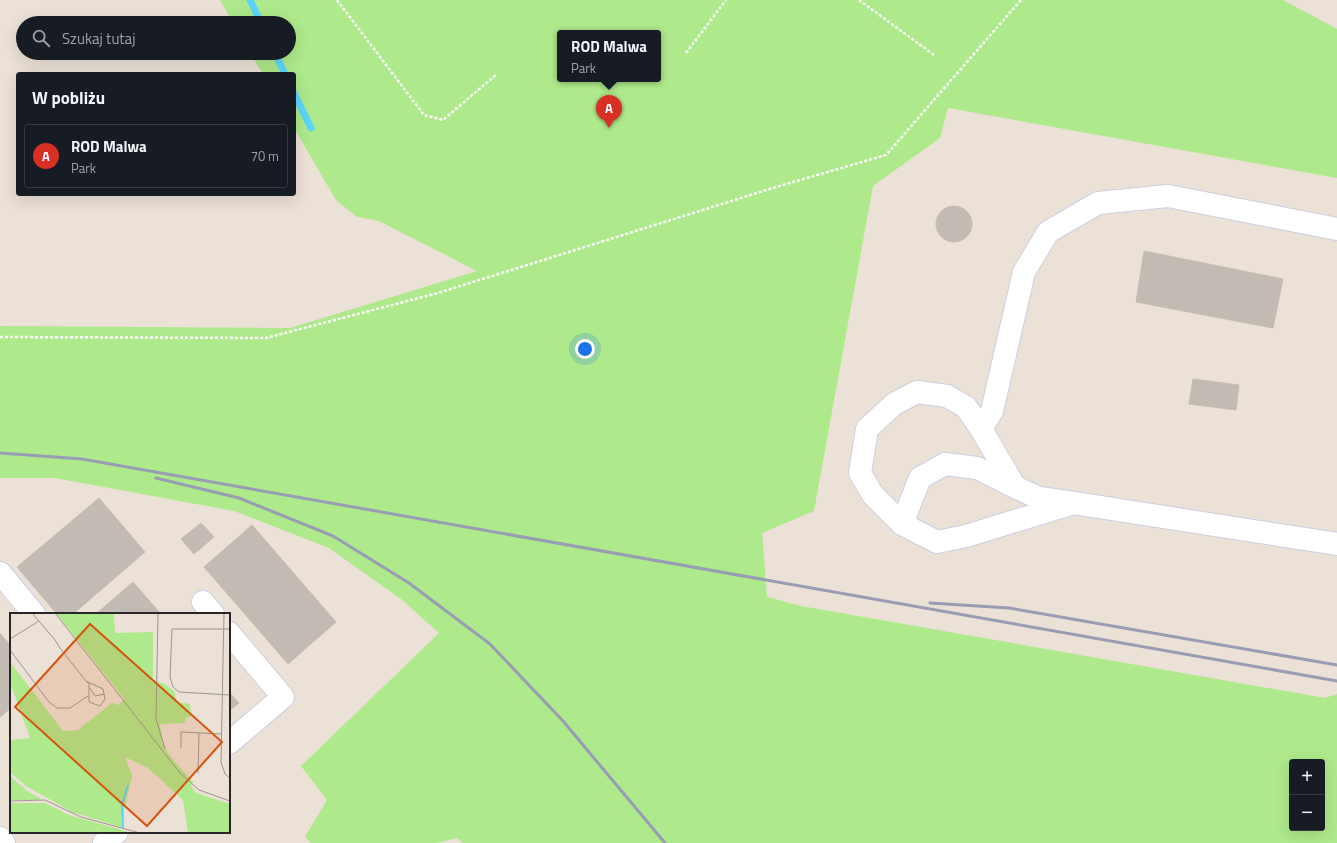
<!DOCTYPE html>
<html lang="pl">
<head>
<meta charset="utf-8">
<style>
  :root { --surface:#171b24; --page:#20242c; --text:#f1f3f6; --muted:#9ea1a6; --line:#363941; --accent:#d93025 }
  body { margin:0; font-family:"Titillium Web",sans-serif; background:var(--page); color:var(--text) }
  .controls { position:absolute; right:12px; bottom:12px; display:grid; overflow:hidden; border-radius:4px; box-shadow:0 4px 16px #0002 }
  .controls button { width:36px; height:36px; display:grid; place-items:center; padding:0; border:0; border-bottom:1px solid var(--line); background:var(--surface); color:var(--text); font:20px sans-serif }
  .you { position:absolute; left:585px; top:349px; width:14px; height:14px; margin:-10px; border:3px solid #fff; border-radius:50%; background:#1a73e8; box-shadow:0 0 0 6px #1a73e833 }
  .badge { display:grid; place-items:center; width:26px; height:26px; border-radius:50%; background:var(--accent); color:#fff; font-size:13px; font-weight:700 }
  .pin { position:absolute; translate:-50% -33px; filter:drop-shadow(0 1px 2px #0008) }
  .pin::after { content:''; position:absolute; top:21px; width:14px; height:12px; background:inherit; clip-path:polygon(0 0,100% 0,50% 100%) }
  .popup { position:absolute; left:557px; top:30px; width:104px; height:52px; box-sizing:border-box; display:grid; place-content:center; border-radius:4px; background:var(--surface); filter:drop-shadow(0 1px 3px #0005); font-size:13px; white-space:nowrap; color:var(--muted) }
  .popup b { font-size:15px; color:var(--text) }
  .popup::after { content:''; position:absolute; left:50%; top:100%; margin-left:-8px; border:8px solid transparent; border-top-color:var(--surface) }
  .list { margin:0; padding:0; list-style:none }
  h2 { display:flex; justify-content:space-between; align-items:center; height:52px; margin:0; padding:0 16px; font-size:17px }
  h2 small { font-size:13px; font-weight:400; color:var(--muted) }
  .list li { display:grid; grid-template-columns:26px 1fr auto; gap:12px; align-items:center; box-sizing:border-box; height:64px; margin:0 8px 8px; padding:0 8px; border:1px solid var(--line); border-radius:4px }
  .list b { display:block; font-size:15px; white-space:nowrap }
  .list p { margin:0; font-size:13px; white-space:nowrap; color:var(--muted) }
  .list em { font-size:13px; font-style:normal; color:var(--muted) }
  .icon { flex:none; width:22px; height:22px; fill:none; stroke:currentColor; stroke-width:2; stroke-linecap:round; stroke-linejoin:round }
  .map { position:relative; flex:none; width:1337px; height:843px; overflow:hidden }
  .search { position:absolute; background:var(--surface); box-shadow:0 4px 16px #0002; left:16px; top:16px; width:280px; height:44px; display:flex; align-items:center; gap:10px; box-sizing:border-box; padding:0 14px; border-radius:22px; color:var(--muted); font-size:15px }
  .panel { position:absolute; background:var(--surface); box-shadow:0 4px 16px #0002; left:16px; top:72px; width:280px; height:124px; border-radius:4px }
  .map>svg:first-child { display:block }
  .green { fill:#aee98b; fill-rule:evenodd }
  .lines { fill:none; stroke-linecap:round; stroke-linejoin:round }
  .stream { stroke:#5cd5fa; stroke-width:7 }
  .building { fill:#c2bbb3; stroke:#c6beb0 }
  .minor-casing { stroke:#cbd0e2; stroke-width:24 }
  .path { stroke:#fff; stroke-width:2.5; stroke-dasharray:3 2; stroke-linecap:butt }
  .minor { stroke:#fff; stroke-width:22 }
  .rail { stroke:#999db3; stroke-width:3 }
  .inset-river { fill:none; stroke:#5cd5fa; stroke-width:2 }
  .inset-road { fill:none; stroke:#9d9790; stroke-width:1 }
  .view { fill:#d5540f; fill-opacity:0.15; stroke:#d5540f; stroke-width:2 }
  .inset-edge { fill:none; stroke:#272727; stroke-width:2 }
</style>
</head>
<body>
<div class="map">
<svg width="1337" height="843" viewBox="0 0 1337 843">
  <rect width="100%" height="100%" fill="#ebe1d6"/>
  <!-- green -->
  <path class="green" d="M220,0H1283L1337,29V178L948,108L940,138L873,186L814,511L762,533L767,597L801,606L1325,698L1337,694V843H463L457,838L436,843H311L305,837L327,800L301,766L439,633L401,599L329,548L234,511L55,478H0V326L290,328L477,271L379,221L357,217L336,200L294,128V74H263L250,53H289V23H233ZM560,33H658V79H560ZM1292,762H1322V828H1292Z"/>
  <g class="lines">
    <!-- stream -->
    <g class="stream">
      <path d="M250,0L261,23"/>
      <path d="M275,53L285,74"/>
      <path d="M294,93L311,128"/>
    </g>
  </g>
  <!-- building -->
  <g class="building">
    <circle cx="954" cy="224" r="18"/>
    <path d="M1144,251L1283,279L1273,328L1136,302Z"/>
    <path d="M1193,379L1239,385L1236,410L1189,404Z"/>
    <path d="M99,498L145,552L73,614H57L17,567Z"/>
    <path d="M201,523L214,537L194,554L181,539Z"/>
    <path d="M252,525L336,622L288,664L204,567Z"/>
    <path d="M133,582L161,614H96Z"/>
    <path d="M0,633L11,646V708L0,717Z"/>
    <path d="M229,692L239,703L229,711Z"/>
  </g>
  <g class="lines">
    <defs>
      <g id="minor">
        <path d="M981,429L992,411L1024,272L1048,232L1098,203L1168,196L1337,229"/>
        <path d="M1074,503L966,536L937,542L902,524L873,495L860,473L867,429L894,404L917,392L947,396L966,407L981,429L1015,487L1039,498L1074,503L1337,544"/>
        <path d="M902,524L920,478L945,464L977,468L1015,487"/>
        <path d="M0,573L34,614"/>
        <path d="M203,602L213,614"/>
        <path d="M229,633L283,697L229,743"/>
        <path d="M0,838L4,843"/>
        <path d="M104,843L117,832"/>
      </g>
    </defs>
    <!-- minor casing -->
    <use href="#minor" class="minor-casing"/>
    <!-- path -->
    <g class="path">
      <path d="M337,0L424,115L443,120L497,74"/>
      <path d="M859,0L934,55"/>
      <path d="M686,53L726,0"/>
      <path d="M0,337L266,338L438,293L776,187L886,155L1021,0"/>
    </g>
    <!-- minor -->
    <use href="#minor" class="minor"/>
    <!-- rail -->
    <g class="rail">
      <path d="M0,453L82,459L1337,681"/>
      <path d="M156,478L239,498L333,536L409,583L490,644L563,721L665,843"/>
      <path d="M930,603L1009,608L1337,665"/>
    </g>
  </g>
  <!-- overview -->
  <g transform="translate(10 613)">
    <rect width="220" height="220" fill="#ebe1d6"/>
    <path d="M46,0H104L105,20L143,19V67L154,71L164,78L167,89L180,91L181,103L176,105L175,110L150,111L153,129L159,142L183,169L181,173L186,180L220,191V220H178L173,187L138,155L115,144L122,163L114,198V215L62,199L16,173L0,159V127L20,125L0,69V49L53,118L68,117L102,90L109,92L114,86ZM0,163L17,178L30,185L29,187H0ZM0,190H35L59,202L122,220H0Z" fill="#aee98b"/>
    <path class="inset-river" d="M113,215L112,192L118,172"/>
    <path class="inset-road" d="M22,0L45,27L50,35L76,68L79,71V89L90,93L95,86L93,76L76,68M45,0L170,160L189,177L220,188M148,0L146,106L155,136M214,0L211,149L215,161L220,165M220,16H162L160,64L163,74L169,79L220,82M0,26L29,8M0,37L39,89L47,95H60L78,83M80,75L85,83L95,81M171,135V119L212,121M188,160L189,120M0,188L35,187L71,204L130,220"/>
    <path class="view" d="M80,11L212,129L137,213L5,94Z"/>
    <rect width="220" height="220" class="inset-edge"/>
  </g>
</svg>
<div class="controls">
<button>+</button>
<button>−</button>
</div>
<div class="you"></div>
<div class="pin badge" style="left:609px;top:128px">A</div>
<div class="popup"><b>ROD Malwa</b>Park</div>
<div class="search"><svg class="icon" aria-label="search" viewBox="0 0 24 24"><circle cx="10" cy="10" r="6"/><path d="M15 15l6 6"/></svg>Szukaj tutaj</div>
<section class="panel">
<h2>W pobliżu<small></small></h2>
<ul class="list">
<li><span class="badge">A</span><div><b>ROD Malwa</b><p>Park</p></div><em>70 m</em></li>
</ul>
</section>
</div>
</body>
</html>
